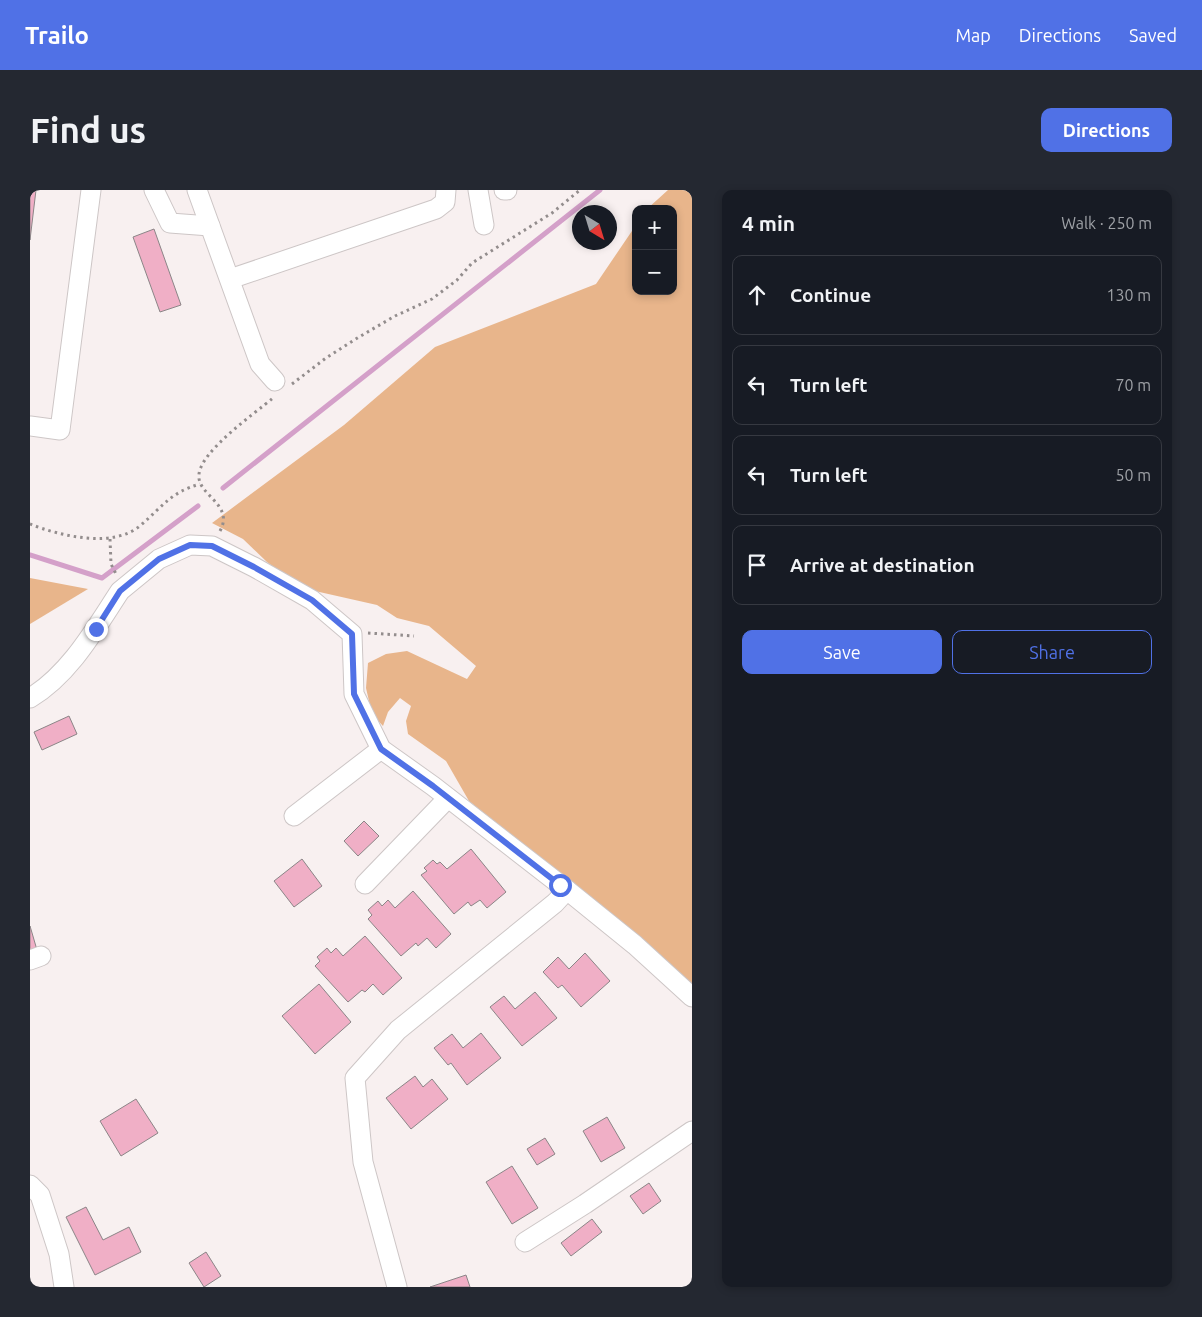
<!DOCTYPE html>
<html lang="en">
<head>
<meta charset="utf-8">
<style>
  :root { --surface:#171b24; --page:#242831; --text:#f1f3f6; --muted:#9ea1a6; --line:#363941; --accent:#5071e6 }
  body { margin:0; font-family:Ubuntu,sans-serif; background:var(--page); color:var(--text) }
  .controls { position:absolute; right:15px; top:15px; display:grid; overflow:hidden; border-radius:10px; box-shadow:0 2px 8px #0003 }
  .controls button { width:45px; height:45px; display:grid; place-items:center; padding:0; border:0; border-bottom:1px solid var(--line); background:var(--surface); color:var(--text); font:25px sans-serif }
  .compass { position:absolute; left:542px; top:15px; width:45px; height:45px; border-radius:50%; background:var(--surface); box-shadow:0 2px 8px #0003; rotate:142deg }
  .stop { position:absolute; width:15px; height:15px; margin:-11px; border:4px solid #5071e6; border-radius:50%; background:#fff }
  .stop.end { background:#5071e6; border-color:#fff; box-shadow:0 1px 5px #0008 }
  .list { margin:0; padding:0; list-style:none }
  h2 { display:flex; justify-content:space-between; align-items:center; height:65px; margin:0; padding:0 20px; font-size:21px }
  h2 small { font-size:16px; font-weight:400; color:var(--muted) }
  .list li { display:grid; grid-template-columns:32px 1fr auto; gap:15px; align-items:center; box-sizing:border-box; height:80px; margin:0 10px 10px; padding:0 10px; border:1px solid var(--line); border-radius:10px }
  .list b { display:block; font-size:19px; white-space:nowrap }
  .list em { font-size:16px; font-style:normal; color:var(--muted) }
  .actions { display:flex; gap:10px; padding:15px 20px }
  .actions a { flex:1; padding:11px 0; border:1px solid var(--accent); border-radius:10px; text-align:center; font-size:18px; color:var(--accent) }
  .actions .main { background:var(--accent); color:#fff }
  .icon { flex:none; width:28px; height:28px; fill:none; stroke:currentColor; stroke-width:2; stroke-linecap:round; stroke-linejoin:round }
  .map { position:relative; flex:none; width:662px; height:1097px; overflow:hidden; border-radius:10px }
  header { display:flex; align-items:center; gap:30px; box-sizing:border-box; height:70px; padding:0 25px; background:var(--accent); color:#fff }
  header strong { font-size:24px }
  nav { display:flex; gap:28px; margin-inline-start:auto; font-size:18px }
  .intro { display:flex; align-items:center; justify-content:space-between; box-sizing:border-box; height:120px; padding:0 30px }
  h1 { margin:0; font-size:35px }
  .button { padding:12px 22px; border-radius:10px; background:var(--accent); color:#fff; font-size:18px; font-weight:700 }
  main { display:flex; gap:30px; padding:0 30px }
  aside { flex:1; background:var(--surface); border-radius:10px; box-shadow:0 2px 8px #0003 }
  .map>svg:first-child { display:block }
  .forest { fill:#e8b58b }
  .lines { fill:none; stroke-linecap:round; stroke-linejoin:round }
  .stream { stroke:#d4a0c9; stroke-width:5 }
  .building { fill:#f0afc6; stroke:#8b8587 }
  .minor-casing { stroke:#cdc6c6; stroke-width:21 }
  .path { stroke:#938d8d; stroke-width:3; stroke-dasharray:2.5 4; stroke-linecap:butt }
  .minor { stroke:#fff; stroke-width:19 }
  .route { stroke:#5071e6; stroke-width:6 }
</style>
</head>
<body>
<header>
<strong>Trailo</strong>
<nav><a>Map</a><a>Directions</a><a>Saved</a></nav>
</header>
<div class="intro"><h1>Find us</h1><a class="button">Directions</a></div>
<main>
<div class="map">
<svg width="662" height="1097" viewBox="0 0 662 1097">
  <rect width="100%" height="100%" fill="#f8f0f0"/>
  <!-- forest -->
  <g class="forest">
    <path d="M638,0H662V796L606,745L439,611L416,571L378,544L376,531L381,516L370,508L358,522L353,536L342,524L336,498L338,473L356,464L377,461L437,489L446,476L399,436L367,428L347,415L285,401L258,388L237,372L213,349L182,333L314,235L405,157L566,94L606,35V101H643V19H617Z"/>
    <path d="M0,388L58,399L0,434Z"/>
  </g>
  <g class="lines">
    <!-- stream -->
    <g class="stream">
      <path d="M193,298L570,0"/>
      <path d="M0,365L72,388L168,316"/>
    </g>
  </g>
  <!-- building -->
  <g class="building">
    <path d="M0,0H6L0,50Z"/>
    <path d="M124,39L151,115L130,122L103,47Z"/>
    <path d="M39,526L47,544L12,560L4,542Z"/>
    <path d="M334,631L349,646L328,666L314,651Z"/>
    <path d="M441,659L476,702L457,718L450,710L441,716L438,712L424,724L391,685L397,681L394,678L403,670L407,674L410,672L417,679Z"/>
    <path d="M272,669L292,696L264,717L244,691Z"/>
    <path d="M383,701L421,744L406,758L397,748L388,756L386,753L371,766L338,729L342,725L338,720L348,711L352,716L358,710L365,718Z"/>
    <path d="M0,736L7,760L0,762Z"/>
    <path d="M335,746L372,788L353,805L343,794L335,802L332,800L318,812L285,776L290,771L287,767L297,758L301,763L306,758L313,766Z"/>
    <path d="M555,763L580,791L551,817L532,795L528,798L513,782L528,767L539,779Z"/>
    <path d="M289,794L321,832L285,864L252,826Z"/>
    <path d="M505,802L527,828L492,856L460,817L474,806L485,819Z"/>
    <path d="M451,843L471,868L437,895L421,873L418,875L404,858L422,844L433,858Z"/>
    <path d="M385,886L393,897L402,889L418,909L381,939L356,908Z"/>
    <path d="M106,909L128,943L91,966L70,931Z"/>
    <path d="M577,927L595,958L571,972L553,941Z"/>
    <path d="M515,948L525,964L507,975L497,959Z"/>
    <path d="M482,976L508,1018L482,1034L456,992Z"/>
    <path d="M619,993L631,1011L613,1024L600,1006Z"/>
    <path d="M56,1017L73,1050L99,1037L111,1062L65,1085L36,1027Z"/>
    <path d="M562,1029L572,1042L541,1066L531,1053Z"/>
    <path d="M176,1062L191,1086L174,1097L159,1073Z"/>
    <path d="M436,1085L440,1097H400Z"/>
  </g>
  <g class="lines">
    <defs>
      <g id="minor">
        <path d="M124,0L140,33L180,36"/>
        <path d="M167,0L230,174L245,191"/>
        <path d="M448,0L454,35"/>
        <path d="M474,0H477"/>
        <path d="M200,89L406,19L415,12L416,0"/>
        <path d="M0,236L30,240L61,0"/>
        <path d="M0,508C40,484 65,439 90,401L129,369L160,355L182,356L224,377L282,410L322,444L324,504L351,559L403,596L537,700L605,755L662,807"/>
        <path d="M264,626L351,559"/>
        <path d="M335,694L418,608"/>
        <path d="M0,770L11,766"/>
        <path d="M0,995L10,1005L29,1064L34,1097"/>
        <path d="M495,1052L555,1014L662,941"/>
        <path d="M367,1097L333,972L325,888L368,840L525,713L537,700"/>
      </g>
    </defs>
    <!-- minor casing -->
    <use href="#minor" class="minor-casing"/>
    <!-- path -->
    <g class="path">
      <path d="M262,194L296,168L329,147L365,126L402,109L427,90L442,73L522,23L550,0"/>
      <path d="M0,334C30,346 84,359 111,335C133,316 141,302 170,294"/>
      <path d="M190,341C205,314 166,305 169,284C172,260 224,224 243,208"/>
      <path d="M80,349L81,374L86,384"/>
      <path d="M338,443L384,446"/>
    </g>
    <!-- minor -->
    <use href="#minor" class="minor"/>
  </g>
  <g class="lines">
    <!-- route -->
    <path class="route" d="M66,439L90,401L129,369L160,355L182,356L224,377L282,410L322,444L324,504L351,559L403,596L530,695"/>
  </g>
</svg>
<div class="controls">
<button>+</button>
<button>−</button>
</div>
<svg class="compass" viewBox="-18 -18 36 36"><path d="M0-13l5 13h-10z" fill="#e53935"/><path d="M0 13l5-13h-10z" fill="#9ea1a6"/></svg>
<div class="stop" style="left:530px;top:695px"></div>
<div class="stop end" style="left:66px;top:439px"></div>
</div>
<aside>
<h2>4 min<small>Walk · 250 m</small></h2>
<ul class="list">
<li><svg class="icon" aria-label="ahead" viewBox="0 0 24 24"><path d="M12 20V5M6 11l6-6 6 6"/></svg><div><b>Continue</b></div><em>130 m</em></li>
<li><svg class="icon" aria-label="left" viewBox="0 0 24 24"><path d="M17 20v-9H6M10 6l-5 5 5 5"/></svg><div><b>Turn left</b></div><em>70 m</em></li>
<li><svg class="icon" aria-label="left" viewBox="0 0 24 24"><path d="M17 20v-9H6M10 6l-5 5 5 5"/></svg><div><b>Turn left</b></div><em>50 m</em></li>
<li><svg class="icon" aria-label="arrive" viewBox="0 0 24 24"><path d="M6 21V4h12l-3 4 3 4H6"/></svg><div><b>Arrive at destination</b></div></li>
</ul>
<div class="actions"><a class="main">Save</a><a>Share</a></div>
</aside>
</main>
</body>
</html>
